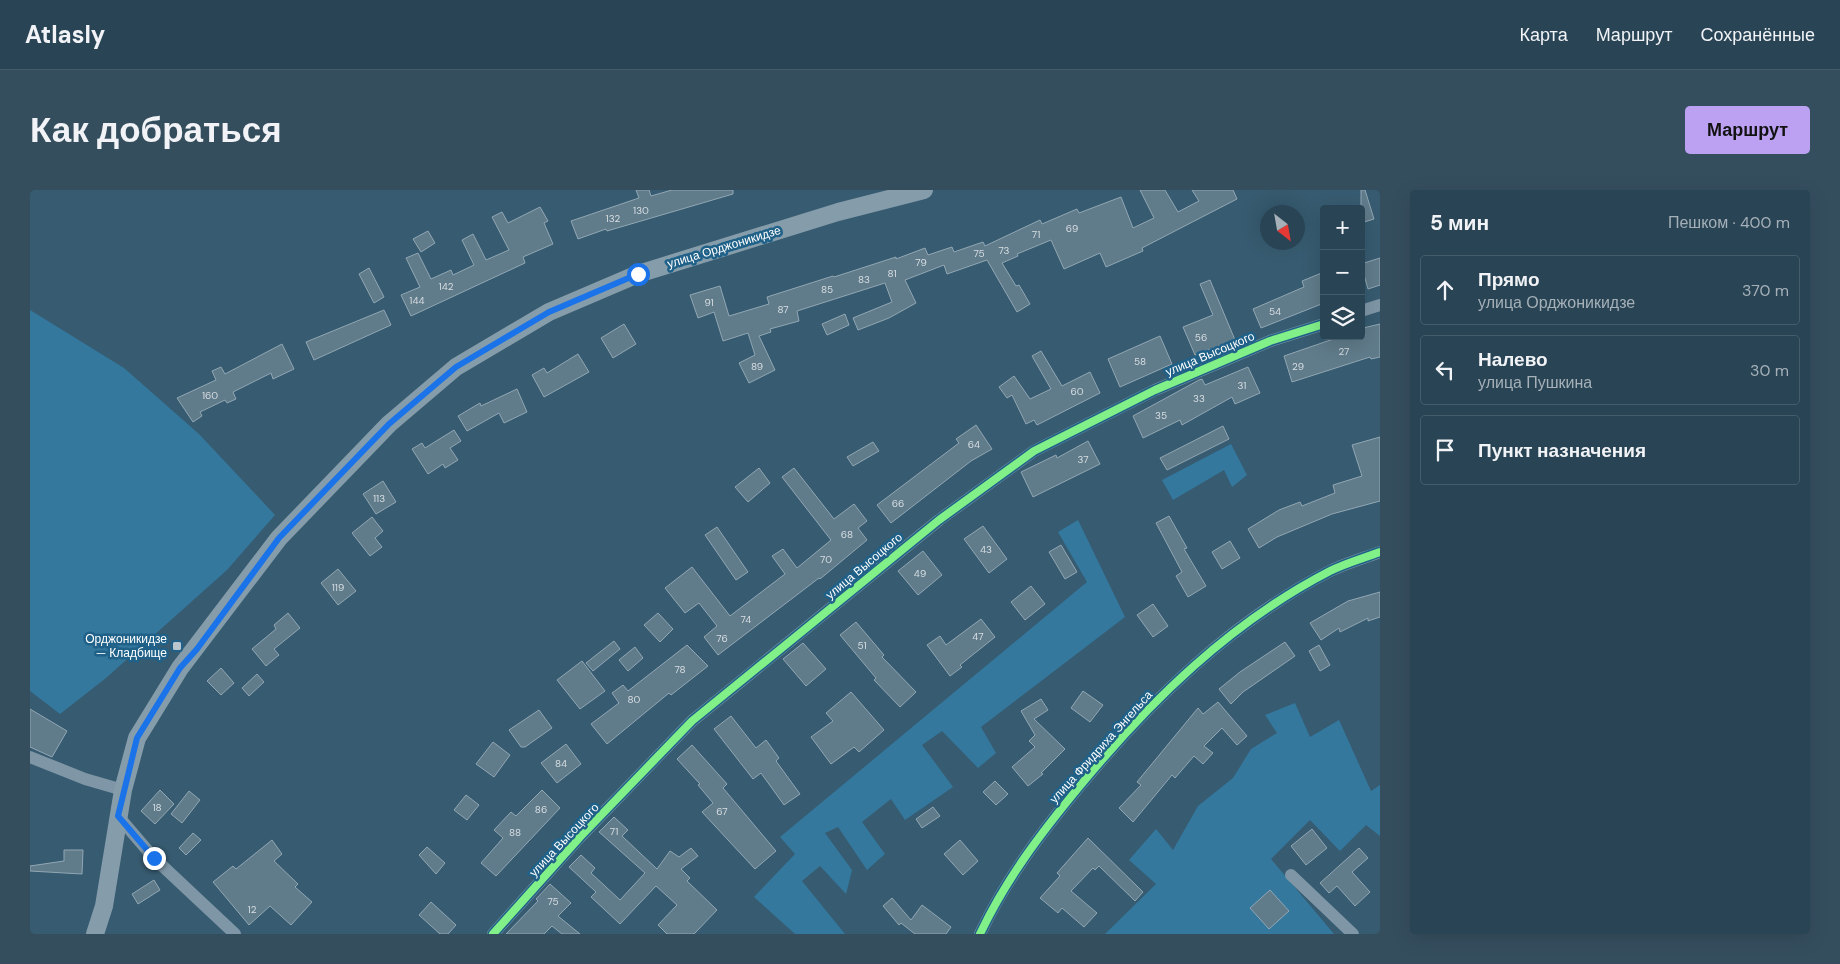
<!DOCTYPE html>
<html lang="ru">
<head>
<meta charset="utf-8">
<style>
  :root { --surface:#294454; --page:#354e5e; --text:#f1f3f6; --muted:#a5b0b8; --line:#455c6b; --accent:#bca0f2 }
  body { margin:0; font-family:"DM Sans",sans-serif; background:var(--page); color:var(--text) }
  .controls { position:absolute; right:15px; top:15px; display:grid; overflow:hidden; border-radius:5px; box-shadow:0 5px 20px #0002 }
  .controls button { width:45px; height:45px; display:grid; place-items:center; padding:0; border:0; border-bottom:1px solid var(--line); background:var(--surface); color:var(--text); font:25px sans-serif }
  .compass { position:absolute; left:1230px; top:15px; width:45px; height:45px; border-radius:50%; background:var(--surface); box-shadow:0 5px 20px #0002; rotate:149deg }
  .stop { position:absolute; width:15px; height:15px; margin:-11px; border:4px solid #1a73e8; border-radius:50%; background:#fff }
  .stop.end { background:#1a73e8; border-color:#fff; box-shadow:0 1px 5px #0008 }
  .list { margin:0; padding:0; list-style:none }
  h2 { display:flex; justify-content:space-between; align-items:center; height:65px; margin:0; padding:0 20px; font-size:21px }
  h2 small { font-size:16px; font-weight:400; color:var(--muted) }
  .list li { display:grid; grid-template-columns:32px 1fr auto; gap:15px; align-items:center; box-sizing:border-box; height:70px; margin:0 10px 10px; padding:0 10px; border:1px solid var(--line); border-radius:5px }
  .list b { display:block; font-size:19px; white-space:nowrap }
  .list p { margin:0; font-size:16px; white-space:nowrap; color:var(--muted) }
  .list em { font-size:16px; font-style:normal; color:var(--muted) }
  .icon { flex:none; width:28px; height:28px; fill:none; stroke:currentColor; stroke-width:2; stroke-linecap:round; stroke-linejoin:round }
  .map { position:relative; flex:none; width:1350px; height:744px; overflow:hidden; border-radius:5px }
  header { display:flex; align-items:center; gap:30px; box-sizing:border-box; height:70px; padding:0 25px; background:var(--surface); border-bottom:1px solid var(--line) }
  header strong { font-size:24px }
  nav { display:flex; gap:28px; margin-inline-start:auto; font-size:18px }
  .intro { display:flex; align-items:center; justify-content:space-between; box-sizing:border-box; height:120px; padding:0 30px }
  h1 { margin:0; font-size:35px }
  .button { padding:12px 22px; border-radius:5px; background:var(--accent); color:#111; font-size:18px; font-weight:700 }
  main { display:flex; gap:30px; padding:0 30px }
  aside { flex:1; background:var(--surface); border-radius:5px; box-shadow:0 5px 20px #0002 }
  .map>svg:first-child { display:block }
  .green { fill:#34789e }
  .building { fill:#607b8a; stroke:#92a7b4 }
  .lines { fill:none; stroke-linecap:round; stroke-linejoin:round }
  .minor { stroke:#7e96a6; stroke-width:12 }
  .secondary { stroke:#859caa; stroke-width:18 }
  .cycleway-casing { stroke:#1f6188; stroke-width:11 }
  .cycleway { stroke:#82f089; stroke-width:8 }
  .route { stroke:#1a73e8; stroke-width:6 }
  .poi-dot { fill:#b9c6cd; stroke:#1f6188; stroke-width:2 }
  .labels { text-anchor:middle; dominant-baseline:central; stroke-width:5; stroke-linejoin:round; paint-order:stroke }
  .number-label { font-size:10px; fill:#d7dee2 }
  .street-label { font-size:12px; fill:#fff; stroke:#1f6188 }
  .poi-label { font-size:12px; fill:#fff; stroke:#1f6188; text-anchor:end }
</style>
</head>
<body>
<header>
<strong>Atlasly</strong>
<nav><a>Карта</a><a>Маршрут</a><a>Сохранённые</a></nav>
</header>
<div class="intro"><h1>Как добраться</h1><a class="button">Маршрут</a></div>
<main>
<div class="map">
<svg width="1350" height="744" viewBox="0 0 1350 744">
  <rect width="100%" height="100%" fill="#375b70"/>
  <!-- green -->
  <g class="green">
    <path d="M0,120L94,178L169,244L245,325L197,380L76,488L30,524L0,501Z"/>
    <path d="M1201,254L1217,285L1202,297L1194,280L1143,310L1132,290Z"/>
    <path d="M1048,330L1095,427L951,537L966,563L948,578L912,541L892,555L923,597L875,630L861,609L832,632L855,664L837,680L808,637L795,643L822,680L816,704L790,676L772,691L815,744H765L724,707L765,664L750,647L1057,392L1028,342Z"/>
    <path d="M1265,513L1280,547L1309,530L1341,601L1350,595V646L1336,635L1310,661L1280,630L1241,669L1304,744H1075L1126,694L1099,670L1126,639L1143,660L1168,616L1203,588L1221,559L1247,543L1235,525Z"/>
  </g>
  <!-- building -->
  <g class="building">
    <path d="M606,0H619L621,6L642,0H703V4L577,41L576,39L548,49L541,31L609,8Z"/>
    <path d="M1110,0H1135L1148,22L1169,11L1162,0H1203L1207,9L1112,58L1113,61L1076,77L1070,63L1034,79L1021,50L987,64L988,66L972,73L986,96L989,95L1000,114L987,122L957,70L917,84L914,75L875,90L886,113L859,128L828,140L823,128L862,112L855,93L767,121L769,131L740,139L741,142L729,146L745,180L719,193L709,173L725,165L718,143L693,151L684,122L668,128L660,105L690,96L699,126L739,114L737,107L803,86L804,87L866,67V69L895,58L898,65L922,57L924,62L953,52L955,56L1010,30L1012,34L1047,19L1049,23L1091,7L1103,38L1124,28Z"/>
    <path d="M1331,0H1335L1344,29L1331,33Z"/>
    <path d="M510,17L518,31L514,33L523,54L493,67L495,73L381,126L371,105L390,97L376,68L388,63L401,89L421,80L423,85L444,75L432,50L443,44L456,70L479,60L462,27L472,22L478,33Z"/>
    <path d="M398,41L405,53L391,62L383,49Z"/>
    <path d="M1350,68V95L1338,99L1331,74Z"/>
    <path d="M339,78L354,107L344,113L329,84Z"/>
    <path d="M1294,82V113L1231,138L1223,119L1274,97L1272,91Z"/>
    <path d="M1180,90L1205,150L1165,165L1153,137L1183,125L1170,94Z"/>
    <path d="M354,120L361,135L284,170L276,152Z"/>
    <path d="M815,124L819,135L797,145L792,134Z"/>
    <path d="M594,134L606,154L583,168L571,148Z"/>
    <path d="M1350,134V167L1341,169L1340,167L1262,192L1254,166L1312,146H1335L1333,138Z"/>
    <path d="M1130,146L1142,174L1090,197L1078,169Z"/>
    <path d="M252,154L264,179L243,189L241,183L203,202L206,209L197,213L195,210L170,222L172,226L163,232L147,208L186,190L182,181L191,177L195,184Z"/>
    <path d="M1011,161L1032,196L1060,182L1070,203L1007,235L1004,230L996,234L982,205L977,208L969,197L984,186L1000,209L1021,199L1002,166Z"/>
    <path d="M548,164L559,182L514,207L502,185L514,178L517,183Z"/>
    <path d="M1218,177L1230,203L1205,214L1202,207L1152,235L1150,230L1113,248L1103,226L1169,190L1172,189L1175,195Z"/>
    <path d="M487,199L497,222L474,233L469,223L437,241L428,226L450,213L451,216Z"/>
    <path d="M946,235L962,259L941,271L861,333L847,315L929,253L926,249Z"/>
    <path d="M1193,236L1199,249L1137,280L1130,268Z"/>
    <path d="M424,240L431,251L420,258L428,270L415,278L413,274L398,284L382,259L392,253L395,258Z"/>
    <path d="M1350,247V311L1302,324L1247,347L1229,358L1218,339L1249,320L1270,312L1272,316L1305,303L1303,295L1332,286L1322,255Z"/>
    <path d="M1058,251L1070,274L1003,307L991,282L1026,265L1027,268Z"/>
    <path d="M843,252L849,261L823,276L817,267Z"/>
    <path d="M729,278L740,293L718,312L705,297Z"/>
    <path d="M764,278L804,329L824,314L837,331L828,338L837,350L790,389L789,388L688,465L674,447L687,436L669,413L655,423L635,398L662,377L700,426L755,384L742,366L753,359L767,378L801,350L752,287Z"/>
    <path d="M353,291L366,312L346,324L333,304Z"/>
    <path d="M1139,326L1157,358L1154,359L1176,396L1158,407L1146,386L1152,382L1126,333Z"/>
    <path d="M342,327L353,341L345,348L352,357L340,366L322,343Z"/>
    <path d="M953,336L977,369L959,383L934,349Z"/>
    <path d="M687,337L718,382L706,390L675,345Z"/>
    <path d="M1200,351L1210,368L1192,379L1182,362Z"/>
    <path d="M1031,355L1047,382L1035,389L1019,362Z"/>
    <path d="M893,361L912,385L888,405L868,381Z"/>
    <path d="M308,379L326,401L308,415L291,393Z"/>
    <path d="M1001,396L1015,414L995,430L981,412Z"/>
    <path d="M1350,402V427L1338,431V428L1310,442L1309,438L1291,450L1280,433L1318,411Z"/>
    <path d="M1123,414L1138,436L1123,447L1107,425Z"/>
    <path d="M258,423L270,438L244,459L249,465L236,476L222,459L246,439L244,435Z"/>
    <path d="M628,423L643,439L630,452L614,435Z"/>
    <path d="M951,429L965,447L930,475L932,477L920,486L897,455L910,446L916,455Z"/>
    <path d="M826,432L854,465L852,467L886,502L870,517L844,490L846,488L810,445Z"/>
    <path d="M584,451L590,459L563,481L556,473Z"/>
    <path d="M1255,452L1265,466L1213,502L1201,514L1189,499L1210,482Z"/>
    <path d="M773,453L796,479L776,496L753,469Z"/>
    <path d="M657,455L678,476L641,505L639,503L577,554L561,534L589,513L582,503L593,495L598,501Z"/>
    <path d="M1289,455L1300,475L1290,481L1279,461Z"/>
    <path d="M605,457L613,468L598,481L589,470Z"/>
    <path d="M552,471L575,501L550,519L527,490Z"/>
    <path d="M191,478L204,493L191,505L177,491Z"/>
    <path d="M227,484L234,492L219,506L212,498Z"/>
    <path d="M1053,501L1073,515L1060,532L1041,518Z"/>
    <path d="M821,502L854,540L829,562L824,557L801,574L781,547L803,531L796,523Z"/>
    <path d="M1011,509L1018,520L1004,529L1035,559L1011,583L1013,584L998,596L982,577L1005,557L999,551L1005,545L991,521Z"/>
    <path d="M1188,512L1217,546L1207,555L1192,538L1174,556L1183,563L1173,574L1164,566L1145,588L1142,585L1103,632L1089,618L1111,595L1107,592L1168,518L1173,524Z"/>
    <path d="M0,519L37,541L22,567L0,557Z"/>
    <path d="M509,520L522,538L495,557H491L479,540Z"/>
    <path d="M701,526L726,558L736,550L749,568L746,571L770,604L754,615L731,583L723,589L684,539Z"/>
    <path d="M463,552L480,565L464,587L446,574Z"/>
    <path d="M536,554L551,574L527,593L511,573Z"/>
    <path d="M662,555L697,594L693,598L746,661L725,679L672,622L683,613L668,595L670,594L647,569Z"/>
    <path d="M965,591L978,604L966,615L953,602Z"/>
    <path d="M130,600L144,614L125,634L111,621Z"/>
    <path d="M512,600L530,618L466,686L451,673L473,648L464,640L481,622L486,626Z"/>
    <path d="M159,601L170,610L152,633L141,624Z"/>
    <path d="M436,605L449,615L437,630L424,620Z"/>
    <path d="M903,617L910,626L892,638L886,629Z"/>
    <path d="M584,627L598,640L592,646L627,679L640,661L649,667L661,658L668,666L651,679L660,688L657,691L687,720L664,744H637L628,735L647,715L626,696L590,734L561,707L566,702L539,677L551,665L565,678L561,683L590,710L615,683L569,642Z"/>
    <path d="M1282,639L1297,658L1276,675L1261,656Z"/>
    <path d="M163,643L171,650L156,665L149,658Z"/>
    <path d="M1058,648L1113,702L1105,711L1069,676L1065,680L1063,678L1041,701L1067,723L1054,737L1032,718L1028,723L1010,708L1030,686L1027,683Z"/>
    <path d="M242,650L252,664L244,671L268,694L265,697L282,712L261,735L240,716L219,735L183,692L203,676L206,679Z"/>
    <path d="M930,650L948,671L933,685L914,664Z"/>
    <path d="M397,657L415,673L406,684L389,665Z"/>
    <path d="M1329,658L1338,668L1322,682L1340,702L1325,716L1307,696L1299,703L1290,693Z"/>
    <path d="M34,660H53L52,684L0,681V676L34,671Z"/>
    <path d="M124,690L130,700L108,714L102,704Z"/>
    <path d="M520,694L541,713L528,726L550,744H532L522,736L514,744H476L508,711L506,709Z"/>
    <path d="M1240,700L1259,721L1239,739L1220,718Z"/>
    <path d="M862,708L881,730L892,715L921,737L916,744H885L871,733L869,735L853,716Z"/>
    <path d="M401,712L426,735L418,744H410L389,725Z"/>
  </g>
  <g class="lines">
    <!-- minor -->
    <g class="minor">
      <path d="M1331,121L1350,115"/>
      <path d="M0,567L55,589L93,600"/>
      <path d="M88,626L124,668L205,744"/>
      <path d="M1261,685L1323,744"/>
      <path d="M463,744L550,647L662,531L909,330L1004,261L1125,200L1240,151L1294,134"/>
      <path d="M950,744C976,689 1011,643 1049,597C1120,511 1201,432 1300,381C1316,373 1334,368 1350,362"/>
    </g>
    <!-- secondary -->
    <path class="secondary" d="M65,744L74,716L93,600L107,548L150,478L249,348L359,234L426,177L519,122L608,84L808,22L894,0"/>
    <defs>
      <g id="cycleway">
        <path d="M463,744L550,647L662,531L909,330L1004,261L1125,200L1240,151L1294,134"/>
        <path d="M950,744C976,689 1011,643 1049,597C1120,511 1201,432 1300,381C1316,373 1334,368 1350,362"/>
      </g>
    </defs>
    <!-- cycleway casing -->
    <use href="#cycleway" class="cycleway-casing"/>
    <!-- cycleway -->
    <use href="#cycleway" class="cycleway"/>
  </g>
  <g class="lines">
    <!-- route -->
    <path class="route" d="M124,668L88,626L107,548L150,478L167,459L249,348L359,234L426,177L519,122L608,84"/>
  </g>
  <!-- markers -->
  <rect class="poi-dot" x="142" y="451" width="10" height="10" rx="2.5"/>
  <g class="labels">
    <!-- number labels -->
    <g class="number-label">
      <text x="611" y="20">130</text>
      <text x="583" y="28">132</text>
      <text x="1042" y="38">69</text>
      <text x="1006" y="44">71</text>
      <text x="974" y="60">73</text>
      <text x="949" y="63">75</text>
      <text x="891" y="72">79</text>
      <text x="862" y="83">81</text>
      <text x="834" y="89">83</text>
      <text x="416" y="96">142</text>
      <text x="797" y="99">85</text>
      <text x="387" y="110">144</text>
      <text x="679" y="112">91</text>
      <text x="753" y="119">87</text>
      <text x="1245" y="121">54</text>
      <text x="1171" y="147">56</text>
      <text x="1314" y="161">27</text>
      <text x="1110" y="171">58</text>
      <text x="727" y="176">89</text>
      <text x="1268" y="176">29</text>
      <text x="1212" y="195">31</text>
      <text x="1047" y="201">60</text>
      <text x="180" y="205">160</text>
      <text x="1169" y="208">33</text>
      <text x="1131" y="225">35</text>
      <text x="944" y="254">64</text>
      <text x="1053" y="269">37</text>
      <text x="349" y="308">113</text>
      <text x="868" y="313">66</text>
      <text x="817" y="344">68</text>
      <text x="956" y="359">43</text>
      <text x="796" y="369">70</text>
      <text x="890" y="383">49</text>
      <text x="308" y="397">119</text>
      <text x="716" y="429">74</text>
      <text x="948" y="446">47</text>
      <text x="692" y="448">76</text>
      <text x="832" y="455">51</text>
      <text x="650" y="479">78</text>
      <text x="604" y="509">80</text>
      <text x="531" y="573">84</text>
      <text x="127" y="617">18</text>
      <text x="511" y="619">86</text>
      <text x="692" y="621">67</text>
      <text x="584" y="641">71</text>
      <text x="485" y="642">88</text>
      <text x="523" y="711">75</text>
      <text x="222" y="719">12</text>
    </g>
    <!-- street labels -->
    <g class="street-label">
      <text transform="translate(694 57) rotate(-17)">улица Орджоникидзе</text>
      <text transform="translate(1180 164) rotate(-23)">улица Высоцкого</text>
      <text transform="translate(834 376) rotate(-40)">улица Высоцкого</text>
      <text transform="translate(1071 557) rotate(-48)">улица Фридриха Энгельса</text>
      <text transform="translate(534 650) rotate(-47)">улица Высоцкого</text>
    </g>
    <!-- poi labels -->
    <g class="poi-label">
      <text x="137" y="449">Орджоникидзе<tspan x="137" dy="14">— Кладбище</tspan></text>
    </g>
  </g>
</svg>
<div class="controls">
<button>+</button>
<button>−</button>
<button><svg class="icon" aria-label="layers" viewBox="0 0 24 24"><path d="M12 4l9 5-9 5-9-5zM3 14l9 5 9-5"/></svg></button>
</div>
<svg class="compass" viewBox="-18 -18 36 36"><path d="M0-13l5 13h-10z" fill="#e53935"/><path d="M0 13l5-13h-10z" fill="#a5b0b8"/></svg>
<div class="stop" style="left:608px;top:84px"></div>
<div class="stop end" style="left:124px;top:668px"></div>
</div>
<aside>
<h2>5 мин<small>Пешком · 400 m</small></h2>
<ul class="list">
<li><svg class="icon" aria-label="ahead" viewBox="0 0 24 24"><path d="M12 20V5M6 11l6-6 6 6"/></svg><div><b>Прямо</b><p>улица Орджоникидзе</p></div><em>370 m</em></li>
<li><svg class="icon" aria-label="left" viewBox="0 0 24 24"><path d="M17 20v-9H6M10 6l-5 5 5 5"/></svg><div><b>Налево</b><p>улица Пушкина</p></div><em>30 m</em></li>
<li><svg class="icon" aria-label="arrive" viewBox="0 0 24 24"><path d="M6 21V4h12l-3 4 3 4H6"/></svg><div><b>Пункт назначения</b></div></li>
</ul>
</aside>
</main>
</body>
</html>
